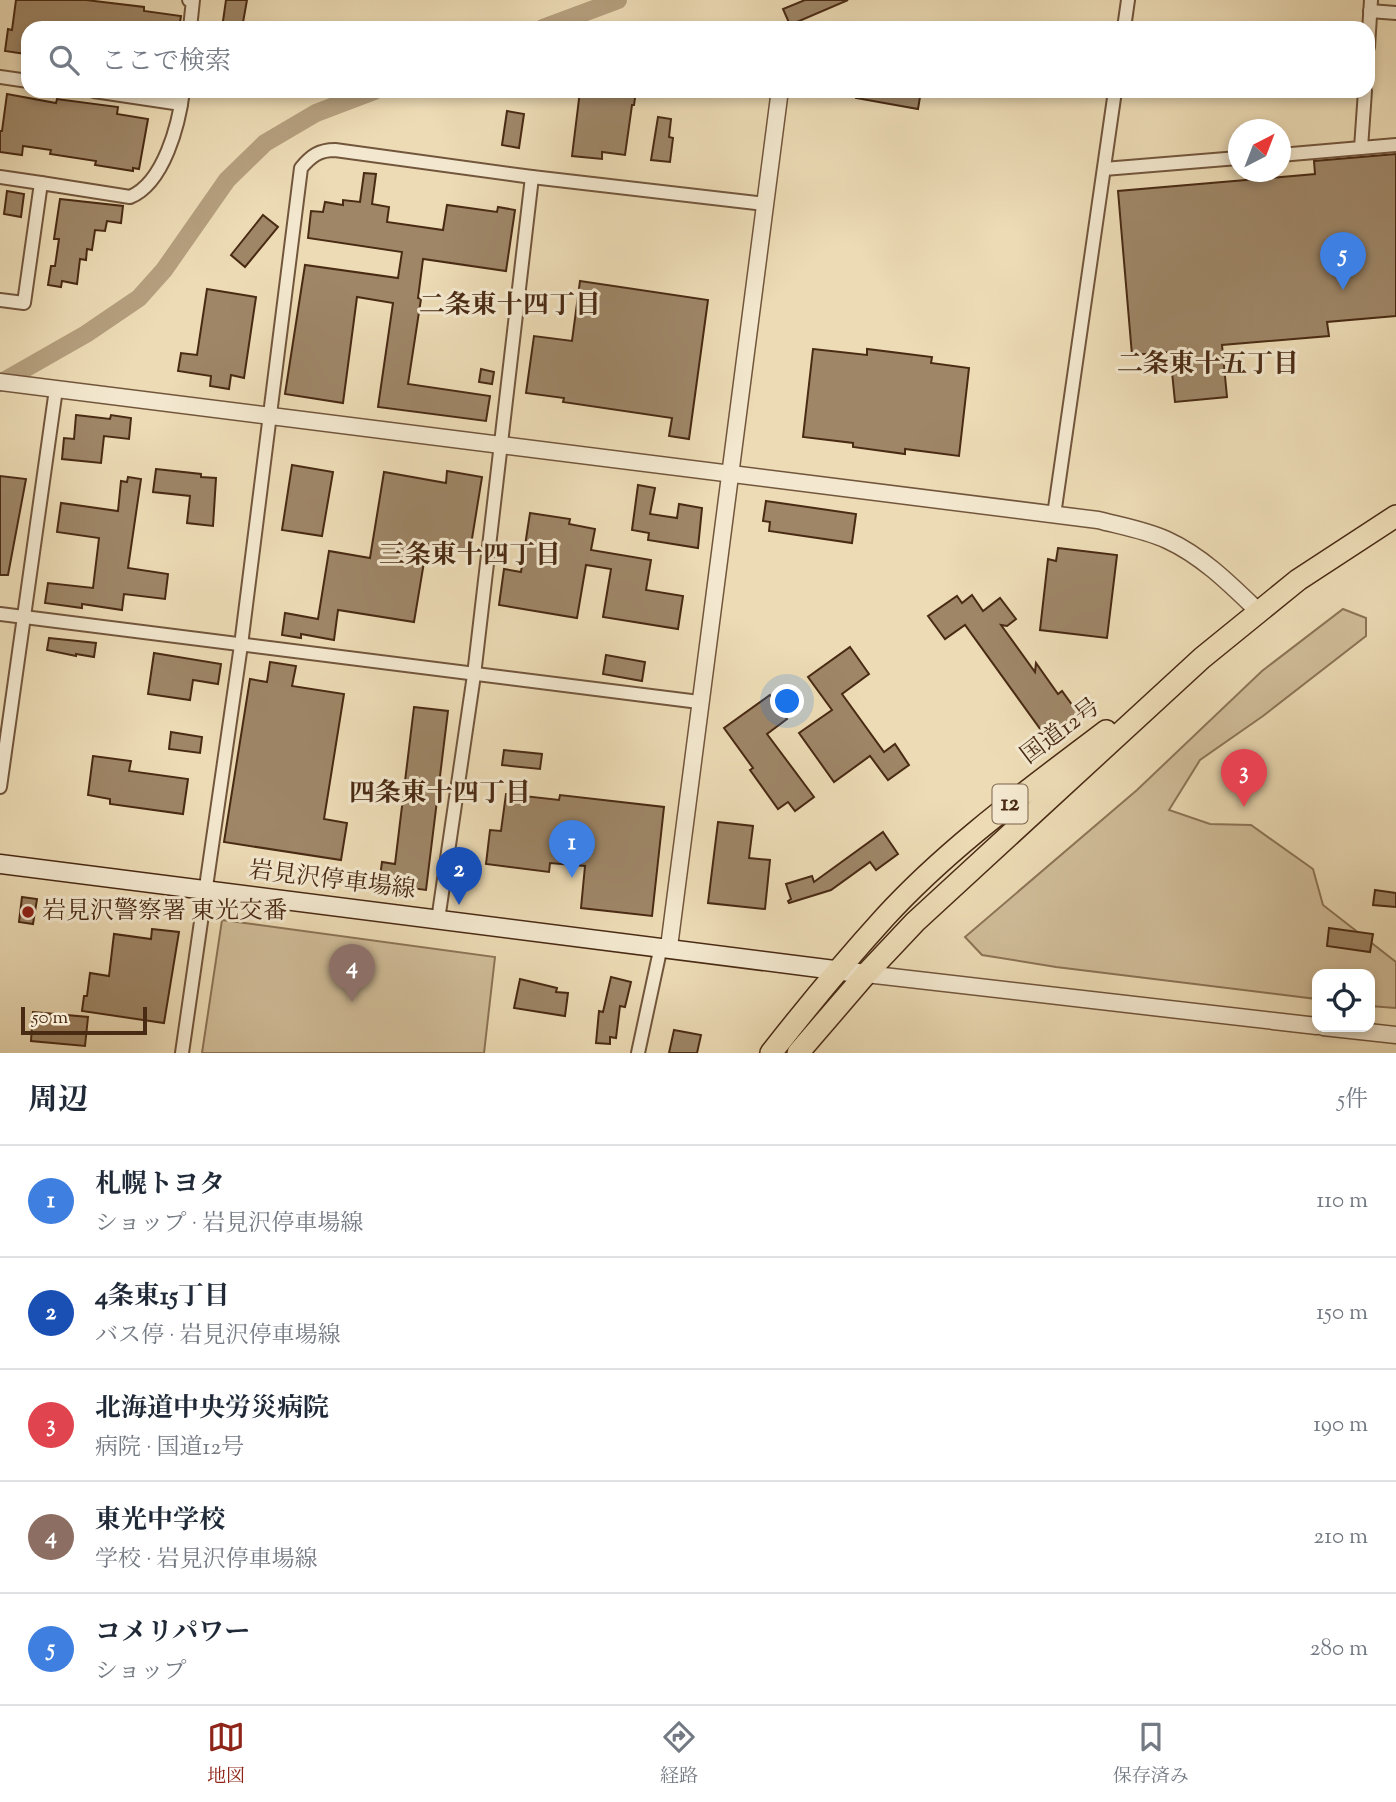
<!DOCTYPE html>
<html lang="ja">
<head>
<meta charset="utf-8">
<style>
  :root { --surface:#fff; --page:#f2f2f3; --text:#1f2937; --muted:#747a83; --line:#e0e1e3; --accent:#8f2418 }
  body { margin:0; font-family:"Sorts Mill Goudy","Noto Serif JP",serif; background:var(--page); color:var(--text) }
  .controls { position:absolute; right:21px; bottom:21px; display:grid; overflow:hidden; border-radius:14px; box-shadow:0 4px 10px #0003 }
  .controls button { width:63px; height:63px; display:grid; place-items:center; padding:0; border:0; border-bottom:2px solid var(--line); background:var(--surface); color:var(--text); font:35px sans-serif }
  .compass { position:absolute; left:1228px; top:119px; width:63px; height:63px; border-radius:50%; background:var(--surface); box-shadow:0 4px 10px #0003; rotate:42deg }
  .scale { position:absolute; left:21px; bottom:18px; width:126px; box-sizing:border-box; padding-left:7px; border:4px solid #492a13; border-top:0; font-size:19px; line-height:24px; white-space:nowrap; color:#492a13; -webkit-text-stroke:5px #f3e8cf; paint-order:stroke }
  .you { position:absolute; left:788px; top:702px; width:24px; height:24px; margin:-18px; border:5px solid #fff; border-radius:50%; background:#1a73e8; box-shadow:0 0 0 10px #1a73e833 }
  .badge { display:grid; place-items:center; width:46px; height:46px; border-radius:50%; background:var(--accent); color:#fff; font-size:23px; font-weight:700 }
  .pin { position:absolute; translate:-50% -58px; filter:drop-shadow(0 2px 4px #0008) }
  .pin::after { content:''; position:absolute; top:37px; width:24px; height:21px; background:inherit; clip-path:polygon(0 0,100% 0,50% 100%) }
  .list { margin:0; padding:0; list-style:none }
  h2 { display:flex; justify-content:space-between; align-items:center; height:91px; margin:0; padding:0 28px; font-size:30px }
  h2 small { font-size:23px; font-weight:400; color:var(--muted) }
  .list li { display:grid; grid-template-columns:46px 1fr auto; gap:21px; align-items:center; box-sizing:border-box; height:112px; padding:0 28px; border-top:2px solid var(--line) }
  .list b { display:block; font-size:26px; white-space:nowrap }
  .list p { margin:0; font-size:23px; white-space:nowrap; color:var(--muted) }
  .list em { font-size:23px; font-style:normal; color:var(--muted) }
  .icon { flex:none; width:38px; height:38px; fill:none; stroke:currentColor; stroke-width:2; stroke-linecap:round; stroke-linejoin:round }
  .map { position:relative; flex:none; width:1396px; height:1053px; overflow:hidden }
  .search { position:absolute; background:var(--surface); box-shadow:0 4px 10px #0003; left:21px; right:21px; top:21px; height:77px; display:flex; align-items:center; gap:18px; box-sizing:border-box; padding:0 24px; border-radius:21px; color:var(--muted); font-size:26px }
  .sheet { height:651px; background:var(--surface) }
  nav { display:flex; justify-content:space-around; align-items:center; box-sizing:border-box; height:98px; border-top:2px solid var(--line); background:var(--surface); font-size:19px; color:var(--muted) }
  nav a { display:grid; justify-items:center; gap:4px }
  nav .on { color:var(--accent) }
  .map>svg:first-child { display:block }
  .green { fill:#d0bd99; stroke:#8c7456; stroke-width:2 }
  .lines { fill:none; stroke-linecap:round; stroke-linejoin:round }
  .canal { stroke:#b59f7e; stroke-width:18 }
  .building { fill:#9e8667; stroke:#492a13; stroke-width:2 }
  .minor-casing { stroke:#72563c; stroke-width:16 }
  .tertiary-casing { stroke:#72563c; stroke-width:19 }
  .secondary-casing { stroke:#492a13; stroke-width:21 }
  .trunk-casing { stroke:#492a13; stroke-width:24 }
  .minor { stroke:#f3e8cf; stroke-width:12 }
  .tertiary { stroke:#f3e8cf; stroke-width:16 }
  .secondary { stroke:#f3e8cf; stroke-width:18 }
  .trunk { stroke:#ecdbb5; stroke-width:21 }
  .poi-dot { fill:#8f2418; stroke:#f3e8cf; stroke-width:2.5 }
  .labels { text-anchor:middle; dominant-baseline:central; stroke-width:6; stroke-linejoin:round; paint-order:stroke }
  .shield { fill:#f3e8cf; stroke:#7c634b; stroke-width:2 }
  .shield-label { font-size:23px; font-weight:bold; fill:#492a13 }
  .street-label { font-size:24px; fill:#492a13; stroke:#f3e8cf }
  .poi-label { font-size:24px; fill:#492a13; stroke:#f3e8cf; text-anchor:start }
  .neighbourhood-label { font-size:26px; font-weight:bold; fill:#492a13; stroke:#f3e8cf }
</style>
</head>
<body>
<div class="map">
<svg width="1396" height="1053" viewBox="0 0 1396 1053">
  <rect width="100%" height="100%" fill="#ecdbb5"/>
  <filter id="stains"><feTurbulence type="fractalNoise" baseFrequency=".00286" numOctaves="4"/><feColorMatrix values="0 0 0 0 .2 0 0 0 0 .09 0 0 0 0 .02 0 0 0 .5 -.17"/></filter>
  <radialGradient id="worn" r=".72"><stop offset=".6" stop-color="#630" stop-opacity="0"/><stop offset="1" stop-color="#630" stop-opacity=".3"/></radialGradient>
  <!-- green -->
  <g class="green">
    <path d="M1343,609L1366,618V636L1263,716L1200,760L1169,810L1210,824L1251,825L1313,869L1323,905L1396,962V1008L1370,1006V974H1317V999L1056,967L982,955L965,937L1137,790L1262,671Z"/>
    <path d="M222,920L495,957L484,1053H202Z"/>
  </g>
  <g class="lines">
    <!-- canal -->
    <g class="canal">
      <path d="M543,28L618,0"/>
      <path d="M0,383L86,334L139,298L164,270L227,180L265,143L316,113L374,91"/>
    </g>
  </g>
  <!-- building -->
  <g class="building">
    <path d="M16,0H86L144,7V11L181,16L179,28H49L31,25L28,28L26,54L5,51L8,29L12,30Z"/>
    <path d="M226,0H247L242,28H222Z"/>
    <path d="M805,0H848L790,25L783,9Z"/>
    <path d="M580,91H636L634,105H632L625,155L602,152V159L572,156Z"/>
    <path d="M857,91H921L918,109L856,98Z"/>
    <path d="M7,94L56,103L57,99L118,107L117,114L148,119L139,169L133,168V171L95,165L96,161L50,154L51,150L23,146L22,155L0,152V131H2Z"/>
    <path d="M507,111L524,114L519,148L502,145Z"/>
    <path d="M658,117L671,119L669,137L673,138L670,162L651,160Z"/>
    <path d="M1396,154V316L1327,322L1329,336L1222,345L1227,397L1175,402L1170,352L1132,355L1118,191L1315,174L1314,161Z"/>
    <path d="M364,173L376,174L372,204L389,207L387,222L443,230L447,205L497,212L498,207L515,210L506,271L423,259L418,298L421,299L408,384L490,396L486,421L378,407L393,303L357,297L343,403L285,394L305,265L398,278L402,252L308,238L311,211L323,212L325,202L343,205V200L360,202Z"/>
    <path d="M7,191L24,194L21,217L4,214Z"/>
    <path d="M60,199L123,206L121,223L107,221L105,231L95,230L92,250L87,249L86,260L80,259L77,284L62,281L61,287L48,285L51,266H55L59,239H54Z"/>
    <path d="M263,215L278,227L245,267L231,255Z"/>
    <path d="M580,281L708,300L689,439L669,436L672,418L563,402L564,398L526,393L534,336L572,341Z"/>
    <path d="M207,289L256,297L244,378L231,375L229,389L210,386L211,376L178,371L181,353L197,355Z"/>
    <path d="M813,349L867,355V349L932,357L931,363L969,368L959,456L905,449V454L853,447V443L803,437Z"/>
    <path d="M481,369L494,372L492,384L479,382Z"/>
    <path d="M76,415L110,419L111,415L131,418L129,439L104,436L101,463L62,459L64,438L74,439Z"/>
    <path d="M292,465L333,472L322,536L282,530Z"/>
    <path d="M156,469L201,474V477L216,478L213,526L187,523L190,496L153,492Z"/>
    <path d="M447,471L482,477L470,551L427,544L414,622L338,610L334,640L301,634V638L282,635L285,613L318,619L329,551L370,558L384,472L446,483Z"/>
    <path d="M0,476L26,479L8,575H0Z"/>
    <path d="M128,477L141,479L128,568L168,574L165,599L124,594L122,610L82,604V608L45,603L48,583L93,588L99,538L57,532L61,503L118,511L121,481L127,482Z"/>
    <path d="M638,485L655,488L650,514L677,518L679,504L702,508L698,548L648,540L649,533L632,530Z"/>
    <path d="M766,501L856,514L852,543L769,531L770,522L763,521Z"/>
    <path d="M530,513L570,519L569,524L595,529L591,550L651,560L646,590L683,596L678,629L603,617L611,569L586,565L577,618L499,605L504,569L521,572Z"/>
    <path d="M1058,548L1117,555L1107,638L1040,630L1048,559L1056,561Z"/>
    <path d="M972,595L983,611L1000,598L1016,619L1007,626L1001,625L1035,672L1036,663L1058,694L1062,691L1078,713L1046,737L965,625L945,639L928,616L957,596L962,603Z"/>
    <path d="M49,638L96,643L94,657L76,654V656L47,650Z"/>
    <path d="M850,647L869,674L842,694L884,752L895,744L909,765L888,780L870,756L834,782L799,733L832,710L808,677Z"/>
    <path d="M154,653L221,664L218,684L193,680L190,700L148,694Z"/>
    <path d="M606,655L645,662L642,681L603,674Z"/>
    <path d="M270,662L296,666L292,686L344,694L324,819L347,823L341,860L224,842L250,679L267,682Z"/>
    <path d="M770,695L787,719L767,734L814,797L795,811L788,802L778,809L750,770L753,768L724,728Z"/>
    <path d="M414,707L448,711L426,890L379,884L382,862L395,864Z"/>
    <path d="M171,732L202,737L200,753L169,749Z"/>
    <path d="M504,750L542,754L540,769L502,765Z"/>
    <path d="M93,756L131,761L129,771L188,779L183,814L110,804V799L88,795Z"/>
    <path d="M506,794L559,800L560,795L664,807L652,916L581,908L585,866L550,863L549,872L486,864L490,830L501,831Z"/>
    <path d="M718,822L753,826L749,858L770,860L765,909L708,903Z"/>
    <path d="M883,832L898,854L876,870L870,862L831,890L789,903L788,901L791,899L786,884L812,876L814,882Z"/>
    <path d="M1375,890L1396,893V907L1373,905Z"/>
    <path d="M22,897L37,899L33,924L19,922Z"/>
    <path d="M1329,928L1373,934L1370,952L1327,946Z"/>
    <path d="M152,929L179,932L164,1023L82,1011L84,996H87L90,973L109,976L114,934L151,939Z"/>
    <path d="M611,977L631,982L625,1007L620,1006L616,1038L610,1037V1044L596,1043L599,1011L603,1012Z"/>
    <path d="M520,979L557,988L556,992L568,993L565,1016L514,1008Z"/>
    <path d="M33,1012L88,1017L85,1046L31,1041Z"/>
    <path d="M674,1030L701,1035L697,1053H669Z"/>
  </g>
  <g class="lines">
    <defs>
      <g id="minor">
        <path d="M189,0H193L190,28"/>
        <path d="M1370,11L1396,13"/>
        <path d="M1124,28L1128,0"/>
        <path d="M1368,47L1371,0"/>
        <path d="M0,77L28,81"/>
        <path d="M94,91L181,104"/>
        <path d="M1365,91L1361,148L1396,145"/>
        <path d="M1280,155L1361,148"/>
        <path d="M1104,169L1238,158"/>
        <path d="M0,177L41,183"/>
        <path d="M0,300L24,303L41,183L130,197C164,183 179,124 183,91"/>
        <path d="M1054,515L1115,91"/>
        <path d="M0,614L699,702"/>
        <path d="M0,787L56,389"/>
        <path d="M438,920L474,675L532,177"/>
        <path d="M182,1053L241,645L301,168C311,156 319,150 335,150L532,177L765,204"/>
        <path d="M638,1053L661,946"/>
      </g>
      <g id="tertiary">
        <path d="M0,382L1098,520C1121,526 1145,530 1167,540C1202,556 1230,584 1258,611"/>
        <path d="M669,947L779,97"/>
        <path d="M866,974L1317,1026"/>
        <path d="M1323,1027L1396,1035"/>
      </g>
      <path id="secondary" d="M0,864L866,974"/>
      <g id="trunk">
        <path d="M771,1053C807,1007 845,961 885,917C950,846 1030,789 1106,731"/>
        <path d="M798,1053L866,974L915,922L1202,658L1298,580L1396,516"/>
      </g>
    </defs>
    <!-- minor casing -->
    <use href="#minor" class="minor-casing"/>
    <!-- tertiary casing -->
    <use href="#tertiary" class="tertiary-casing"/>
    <!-- secondary casing -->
    <use href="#secondary" class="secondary-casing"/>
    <!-- trunk casing -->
    <use href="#trunk" class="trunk-casing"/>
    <!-- minor -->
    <use href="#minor" class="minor"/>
    <!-- tertiary -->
    <use href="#tertiary" class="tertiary"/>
    <!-- secondary -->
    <use href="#secondary" class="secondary"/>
    <!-- trunk -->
    <use href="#trunk" class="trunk"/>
  </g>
  <!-- markers -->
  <circle class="poi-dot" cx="28" cy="912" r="7"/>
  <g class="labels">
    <!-- shield labels -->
    <rect class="shield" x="992.5" y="784.5" width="35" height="39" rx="5"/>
    <g class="shield-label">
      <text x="1010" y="804">12</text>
    </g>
    <!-- street labels -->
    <g class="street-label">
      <text transform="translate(1061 732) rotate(-37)">国道12号</text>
      <text transform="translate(332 881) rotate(7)">岩見沢停車場線</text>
    </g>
    <!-- poi labels -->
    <g class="poi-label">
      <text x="42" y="912">岩見沢警察署 東光交番</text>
    </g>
    <!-- neighbourhood labels -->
    <g class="neighbourhood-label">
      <text x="510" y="306">二条東十四丁目</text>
      <text x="1208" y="365">二条東十五丁目</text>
      <text x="470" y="556">三条東十四丁目</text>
      <text x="440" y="794">四条東十四丁目</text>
    </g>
  </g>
  <rect width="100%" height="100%" filter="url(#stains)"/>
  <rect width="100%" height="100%" fill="url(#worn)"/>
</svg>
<div class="controls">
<button><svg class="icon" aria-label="locate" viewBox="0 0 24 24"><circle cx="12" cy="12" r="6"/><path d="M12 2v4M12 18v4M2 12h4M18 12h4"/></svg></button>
</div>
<svg class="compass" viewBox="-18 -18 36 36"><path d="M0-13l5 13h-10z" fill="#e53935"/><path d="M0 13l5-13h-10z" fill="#747a83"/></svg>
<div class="scale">50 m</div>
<div class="you"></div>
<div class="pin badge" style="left:572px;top:878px;background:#3f7fe0">1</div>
<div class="pin badge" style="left:459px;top:905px;background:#1a4fb4">2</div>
<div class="pin badge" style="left:1244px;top:807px;background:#e0444e">3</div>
<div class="pin badge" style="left:352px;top:1002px;background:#8d6e63">4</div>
<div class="pin badge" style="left:1343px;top:290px;background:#3f7fe0">5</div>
<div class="search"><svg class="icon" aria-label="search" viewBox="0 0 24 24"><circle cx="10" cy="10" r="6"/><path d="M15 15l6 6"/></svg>ここで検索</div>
</div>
<section class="sheet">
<h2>周辺<small>5件</small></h2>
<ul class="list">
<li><span class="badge" style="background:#3f7fe0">1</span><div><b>札幌トヨタ</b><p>ショップ · 岩見沢停車場線</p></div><em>110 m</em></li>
<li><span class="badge" style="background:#1a4fb4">2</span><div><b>4条東15丁目</b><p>バス停 · 岩見沢停車場線</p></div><em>150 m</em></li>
<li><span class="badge" style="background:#e0444e">3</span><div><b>北海道中央労災病院</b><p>病院 · 国道12号</p></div><em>190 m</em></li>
<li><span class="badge" style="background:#8d6e63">4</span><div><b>東光中学校</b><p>学校 · 岩見沢停車場線</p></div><em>210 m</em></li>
<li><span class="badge" style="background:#3f7fe0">5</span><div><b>コメリパワー</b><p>ショップ</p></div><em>280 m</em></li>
</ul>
</section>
<nav>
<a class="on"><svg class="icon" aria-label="map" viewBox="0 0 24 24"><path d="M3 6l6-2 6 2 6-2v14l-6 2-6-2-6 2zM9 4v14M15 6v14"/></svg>地図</a>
<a><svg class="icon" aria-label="directions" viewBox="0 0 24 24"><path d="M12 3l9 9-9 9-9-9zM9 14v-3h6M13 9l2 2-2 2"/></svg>経路</a>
<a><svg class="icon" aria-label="saved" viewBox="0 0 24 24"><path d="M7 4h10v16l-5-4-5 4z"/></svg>保存済み</a>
</nav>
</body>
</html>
